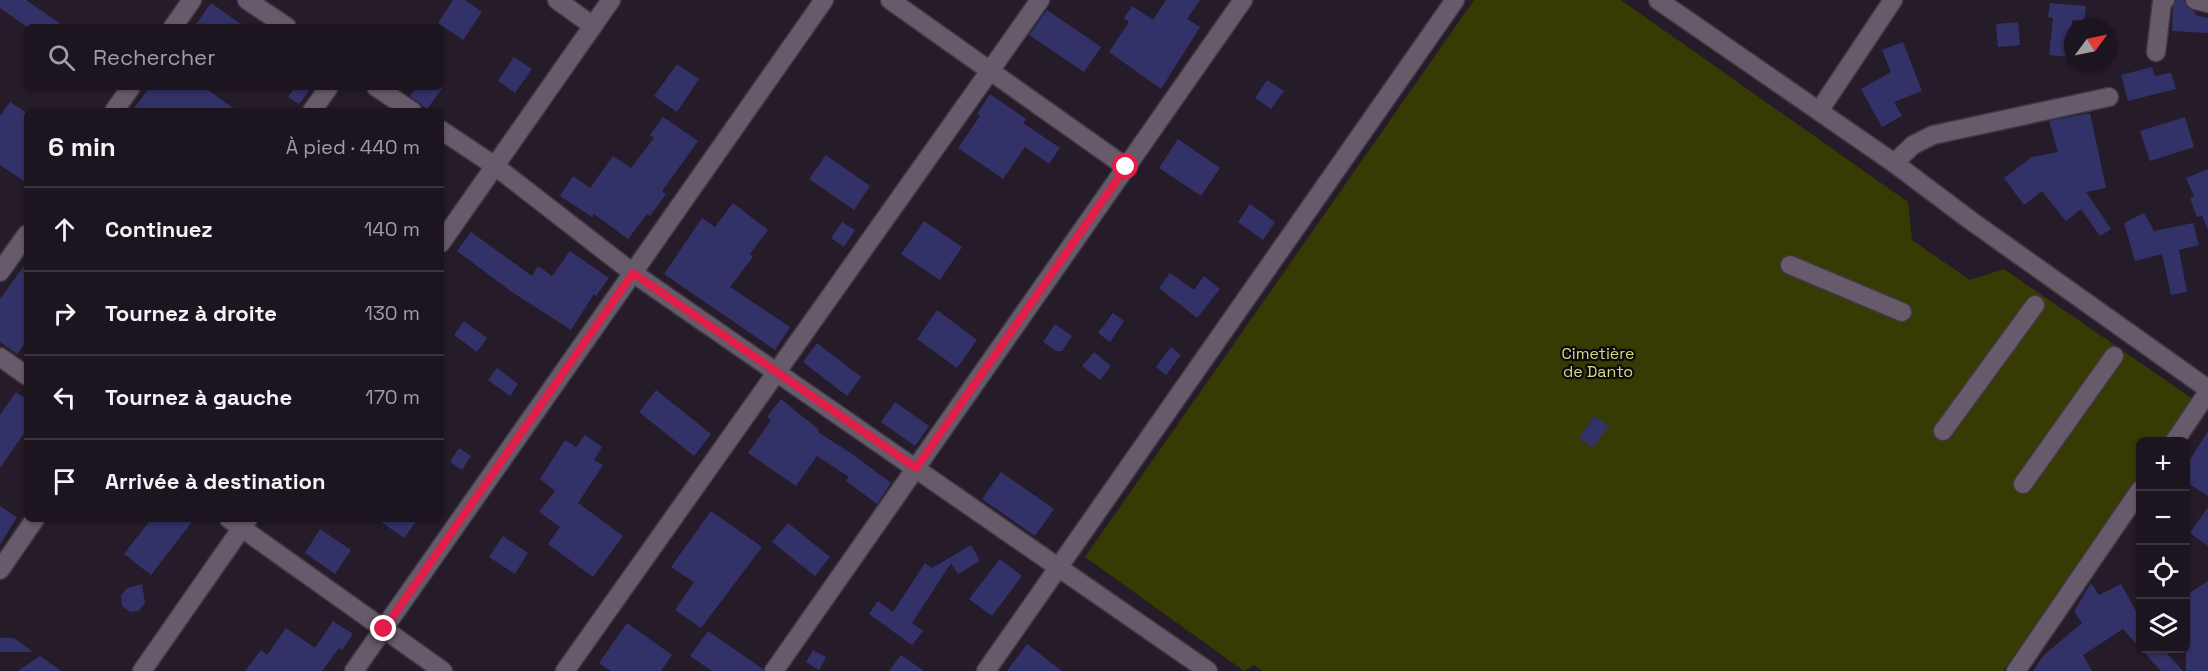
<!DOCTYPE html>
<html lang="fr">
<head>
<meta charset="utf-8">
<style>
  :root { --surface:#1c141f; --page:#251d28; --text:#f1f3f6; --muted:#a09ea4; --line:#3a333d }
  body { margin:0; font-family:"Space Grotesk",sans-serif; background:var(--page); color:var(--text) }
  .controls { position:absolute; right:18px; bottom:18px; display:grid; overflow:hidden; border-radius:9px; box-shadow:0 2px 4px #0004 }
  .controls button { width:54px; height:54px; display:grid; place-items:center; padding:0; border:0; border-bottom:2px solid var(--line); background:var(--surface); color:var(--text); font:30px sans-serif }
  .compass { position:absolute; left:2064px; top:18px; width:54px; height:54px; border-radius:50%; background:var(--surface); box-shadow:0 2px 4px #0004; rotate:57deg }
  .stop { position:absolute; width:18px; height:18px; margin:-14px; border:4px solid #e11d48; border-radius:50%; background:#fff }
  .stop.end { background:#e11d48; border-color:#fff; box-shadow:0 2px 6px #0008 }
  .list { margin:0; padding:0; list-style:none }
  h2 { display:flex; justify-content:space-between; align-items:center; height:78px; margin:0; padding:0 24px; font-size:26px }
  h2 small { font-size:20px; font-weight:400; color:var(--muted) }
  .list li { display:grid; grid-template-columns:39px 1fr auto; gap:18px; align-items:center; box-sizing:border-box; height:84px; padding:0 24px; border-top:2px solid var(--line) }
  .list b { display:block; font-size:22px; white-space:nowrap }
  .list em { font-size:20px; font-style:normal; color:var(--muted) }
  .icon { flex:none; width:33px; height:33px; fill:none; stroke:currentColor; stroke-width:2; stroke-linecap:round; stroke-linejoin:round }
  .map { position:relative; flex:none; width:2208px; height:671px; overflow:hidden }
  .search { position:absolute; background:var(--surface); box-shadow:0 2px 4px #0004; left:24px; top:24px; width:420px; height:66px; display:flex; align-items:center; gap:15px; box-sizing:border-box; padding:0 21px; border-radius:9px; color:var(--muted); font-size:22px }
  .panel { position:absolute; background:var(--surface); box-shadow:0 2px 4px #0004; left:24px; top:108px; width:420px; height:414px; border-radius:9px }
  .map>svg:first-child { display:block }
  .green { fill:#353b03 }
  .building { fill:#323268 }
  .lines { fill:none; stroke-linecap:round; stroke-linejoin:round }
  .minor-casing { stroke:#403842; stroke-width:21 }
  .minor { stroke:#675a6a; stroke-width:18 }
  .route { stroke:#e11d48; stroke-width:8 }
  .labels { text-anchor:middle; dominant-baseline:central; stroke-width:4.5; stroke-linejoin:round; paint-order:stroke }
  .park-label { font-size:16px; fill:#d0de7d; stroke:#0c080d }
</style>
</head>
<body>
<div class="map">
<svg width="2208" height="671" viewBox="0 0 2208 671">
  <rect width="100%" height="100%" fill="#261b29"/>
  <!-- green -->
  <path class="green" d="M1474,0H1621L1908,202L1912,240L1970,280L2004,269L2193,399L2163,441L2140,442V474L2003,671H1263L1254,665L1244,671L1085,557Z"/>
  <!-- building -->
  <g class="building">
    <path d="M0,0H26L65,27H27L0,8Z"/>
    <path d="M453,0H465L482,12L463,40L438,23Z"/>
    <path d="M1166,0H1200L1187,19L1200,27L1161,89L1109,52L1129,22L1124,18L1132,6L1153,20Z"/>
    <path d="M2176,0H2184L2187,8L2195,12V15L2208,18V33L2172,31L2173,7Z"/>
    <path d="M211,3L245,27H194Z"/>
    <path d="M2050,3L2086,6L2084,21L2072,20L2069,57L2049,55L2053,18L2048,17Z"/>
    <path d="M1047,10L1101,47L1084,72L1029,35Z"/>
    <path d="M2018,22L2020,45L1998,47L1996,24Z"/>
    <path d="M1903,42L1922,91L1894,102L1902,116L1882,127L1861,89L1891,72L1882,50Z"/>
    <path d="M514,57L532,69L515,93L498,81Z"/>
    <path d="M677,64L699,79L677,112L654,96Z"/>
    <path d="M2152,67L2155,76L2171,73L2176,89L2128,101L2121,75Z"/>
    <path d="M1267,80L1284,91L1271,109L1255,98Z"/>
    <path d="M150,87H204L237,111H132Z"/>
    <path d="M295,87H312L299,104L288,97Z"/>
    <path d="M417,87H443L427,109L410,96Z"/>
    <path d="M990,94L1026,119L1023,123L1060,148L1049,164L1025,147L1003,179L958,148L980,116L977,114Z"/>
    <path d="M10,102L27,113V183L0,165V116Z"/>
    <path d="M2090,113L2106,188L2086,192L2111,229L2100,236L2081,209L2066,221L2042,191L2024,205L2004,178L2032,157L2058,152L2049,121Z"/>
    <path d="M663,117L698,141L662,191L666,194L650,216L647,214L628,239L594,214L592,217L560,196L573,176L590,188L613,156L631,168L654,138L650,135Z"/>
    <path d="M2185,117L2194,147L2150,161L2140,131Z"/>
    <path d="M1178,139L1220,168L1201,196L1159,168Z"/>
    <path d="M826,155L870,186L854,210L809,179Z"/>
    <path d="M2208,169V230L2202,216L2197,217L2190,198L2194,196L2186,178Z"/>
    <path d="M733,203L768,230L750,254L753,257L730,287L790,327L775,350L664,274L702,218L715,227Z"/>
    <path d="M1250,204L1275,222L1263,240L1238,222Z"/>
    <path d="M2144,213L2154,231L2193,223L2199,245L2179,250L2187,292L2171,295L2162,254L2135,261L2124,223Z"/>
    <path d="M924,221L962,247L940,280L901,254Z"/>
    <path d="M842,222L855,230L844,247L831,238Z"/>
    <path d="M471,232L532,276L538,266L552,276L570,251L609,278L596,296L594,294L571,330L512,292L457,251Z"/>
    <path d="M27,262V341L17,354L0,342V299Z"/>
    <path d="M1170,273L1194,290L1204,276L1220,289L1197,318L1159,288Z"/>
    <path d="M937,310L977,340L957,368L917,339Z"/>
    <path d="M1113,313L1124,321L1110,342L1098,333Z"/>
    <path d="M464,321L487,338L477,352L454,335Z"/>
    <path d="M1055,324L1072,336L1062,351H1056L1043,342Z"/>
    <path d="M817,343L861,377L847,396L803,362Z"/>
    <path d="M1171,347L1181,355L1166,375L1156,367Z"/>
    <path d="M1094,352L1111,366L1100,380L1082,366Z"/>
    <path d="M497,368L518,384L510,396L488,380Z"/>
    <path d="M656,390L711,434L694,456L639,412Z"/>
    <path d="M16,392L27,400V429L0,468V415Z"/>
    <path d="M781,399L819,430L818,432L855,456L891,483L877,504L846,481L849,477L817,456L796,486L748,453L771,420L767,417Z"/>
    <path d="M895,402L929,426L915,446L881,422Z"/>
    <path d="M1594,416L1609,426L1593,448L1579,438Z"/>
    <path d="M2208,431V496L2186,482V466Z"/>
    <path d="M585,435L602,447L594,460L603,465L578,503L623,536L593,577L548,544L560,527L539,512L555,491L540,479L565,440L576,447Z"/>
    <path d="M459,448L471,456L462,470L450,462Z"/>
    <path d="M1001,472L1054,509L1035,536L982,499Z"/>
    <path d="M0,506L17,517L0,545Z"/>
    <path d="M2208,507V546L2190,533Z"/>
    <path d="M711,511L762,547L701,628L675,610L694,582L671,567Z"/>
    <path d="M151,519H194L151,575L124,554Z"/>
    <path d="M377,519H418L404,538Z"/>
    <path d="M788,523L830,557L815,576L772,542Z"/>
    <path d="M320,529L351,550L335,574L305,553Z"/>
    <path d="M503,536L528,553L515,574L489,557Z"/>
    <path d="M971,545L980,561L958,574L951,563L912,623L923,631L912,645L869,614L878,601L893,612L925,563L932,568Z"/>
    <path d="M1000,559L1022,576L992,616L969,599Z"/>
    <path d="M2208,581V671H2186V595Z"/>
    <path d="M2091,583L2099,595L2121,584L2136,611L2140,608V648H2162L2183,671H2161L2123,629L2083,655L2092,671H2033L2043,656L2082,623L2074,611Z"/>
    <path d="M142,584L145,603L139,611L130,612L122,606L121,596L127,588Z"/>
    <path d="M333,621L353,634L342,650L339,648L322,671H245L261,650L267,655L286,628L315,648Z"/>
    <path d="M627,623L672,655L661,671H611L599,663Z"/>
    <path d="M708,631L763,669V671H712L690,656Z"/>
    <path d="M0,638H14L33,652H0Z"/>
    <path d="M1027,644L1062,671H1007Z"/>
    <path d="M813,650L826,657L819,670L806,662Z"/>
    <path d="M901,655L924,671H889Z"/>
    <path d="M40,656L61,671H18Z"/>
  </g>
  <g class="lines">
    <defs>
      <g id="minor">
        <path d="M247,0L287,27"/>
        <path d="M557,0L593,26"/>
        <path d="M890,0L1126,167"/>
        <path d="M1658,0L1894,163L1970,220L2208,389"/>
        <path d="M2195,0L2208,3"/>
        <path d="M173,27L192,0"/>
        <path d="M2156,52L2162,2L2165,0"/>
        <path d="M376,87L412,111"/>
        <path d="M114,111L131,87"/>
        <path d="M312,111L329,87"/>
        <path d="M1819,111L1893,0"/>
        <path d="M441,130L495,166L633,273L1208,671"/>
        <path d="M1894,163L1913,145L1933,135L2109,97"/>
        <path d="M441,243L611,0"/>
        <path d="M1790,265L1902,312"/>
        <path d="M0,272L27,234"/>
        <path d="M0,357L27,376"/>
        <path d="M1943,431L2035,305"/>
        <path d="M2174,442L2208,392"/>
        <path d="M2023,484L2114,356"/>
        <path d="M229,519L443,671"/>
        <path d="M0,570L35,519"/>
        <path d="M142,671L248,519"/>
        <path d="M354,671L824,0"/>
        <path d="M565,671L1040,0"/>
        <path d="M774,671L1243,0"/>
        <path d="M986,671L1455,0"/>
        <path d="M2016,671L2140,490"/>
      </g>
    </defs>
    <!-- minor casing -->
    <use href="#minor" class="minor-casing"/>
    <!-- minor -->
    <use href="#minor" class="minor"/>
  </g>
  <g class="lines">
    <!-- route -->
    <path class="route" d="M384,629L633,273L916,468L1126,167"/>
  </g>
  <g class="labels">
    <!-- park labels -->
    <g class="park-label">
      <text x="1598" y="353">Cimetière<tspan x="1598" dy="18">de Danto</tspan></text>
    </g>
  </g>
</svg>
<div class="controls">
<button>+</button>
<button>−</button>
<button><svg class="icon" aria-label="locate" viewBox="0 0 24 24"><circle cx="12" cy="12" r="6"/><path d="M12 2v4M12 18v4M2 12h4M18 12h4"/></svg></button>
<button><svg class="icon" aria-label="layers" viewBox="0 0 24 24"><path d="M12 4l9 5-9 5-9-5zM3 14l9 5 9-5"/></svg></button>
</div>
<svg class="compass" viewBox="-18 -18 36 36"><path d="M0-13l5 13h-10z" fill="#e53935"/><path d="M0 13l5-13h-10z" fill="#a09ea4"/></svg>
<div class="stop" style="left:1126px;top:167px"></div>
<div class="stop end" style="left:384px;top:629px"></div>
<div class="search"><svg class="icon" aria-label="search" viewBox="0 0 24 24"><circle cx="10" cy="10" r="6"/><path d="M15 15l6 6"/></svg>Rechercher</div>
<section class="panel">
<h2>6 min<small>À pied · 440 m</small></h2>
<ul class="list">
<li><svg class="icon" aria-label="ahead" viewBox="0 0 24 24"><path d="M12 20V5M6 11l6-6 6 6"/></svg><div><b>Continuez</b></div><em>140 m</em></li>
<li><svg class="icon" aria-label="right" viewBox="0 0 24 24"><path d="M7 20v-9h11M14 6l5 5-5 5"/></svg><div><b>Tournez à droite</b></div><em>130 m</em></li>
<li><svg class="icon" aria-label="left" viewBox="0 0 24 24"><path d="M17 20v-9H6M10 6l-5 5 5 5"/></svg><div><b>Tournez à gauche</b></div><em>170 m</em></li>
<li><svg class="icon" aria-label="arrive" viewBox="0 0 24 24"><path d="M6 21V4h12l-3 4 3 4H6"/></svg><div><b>Arrivée à destination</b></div></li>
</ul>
</section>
</div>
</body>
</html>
